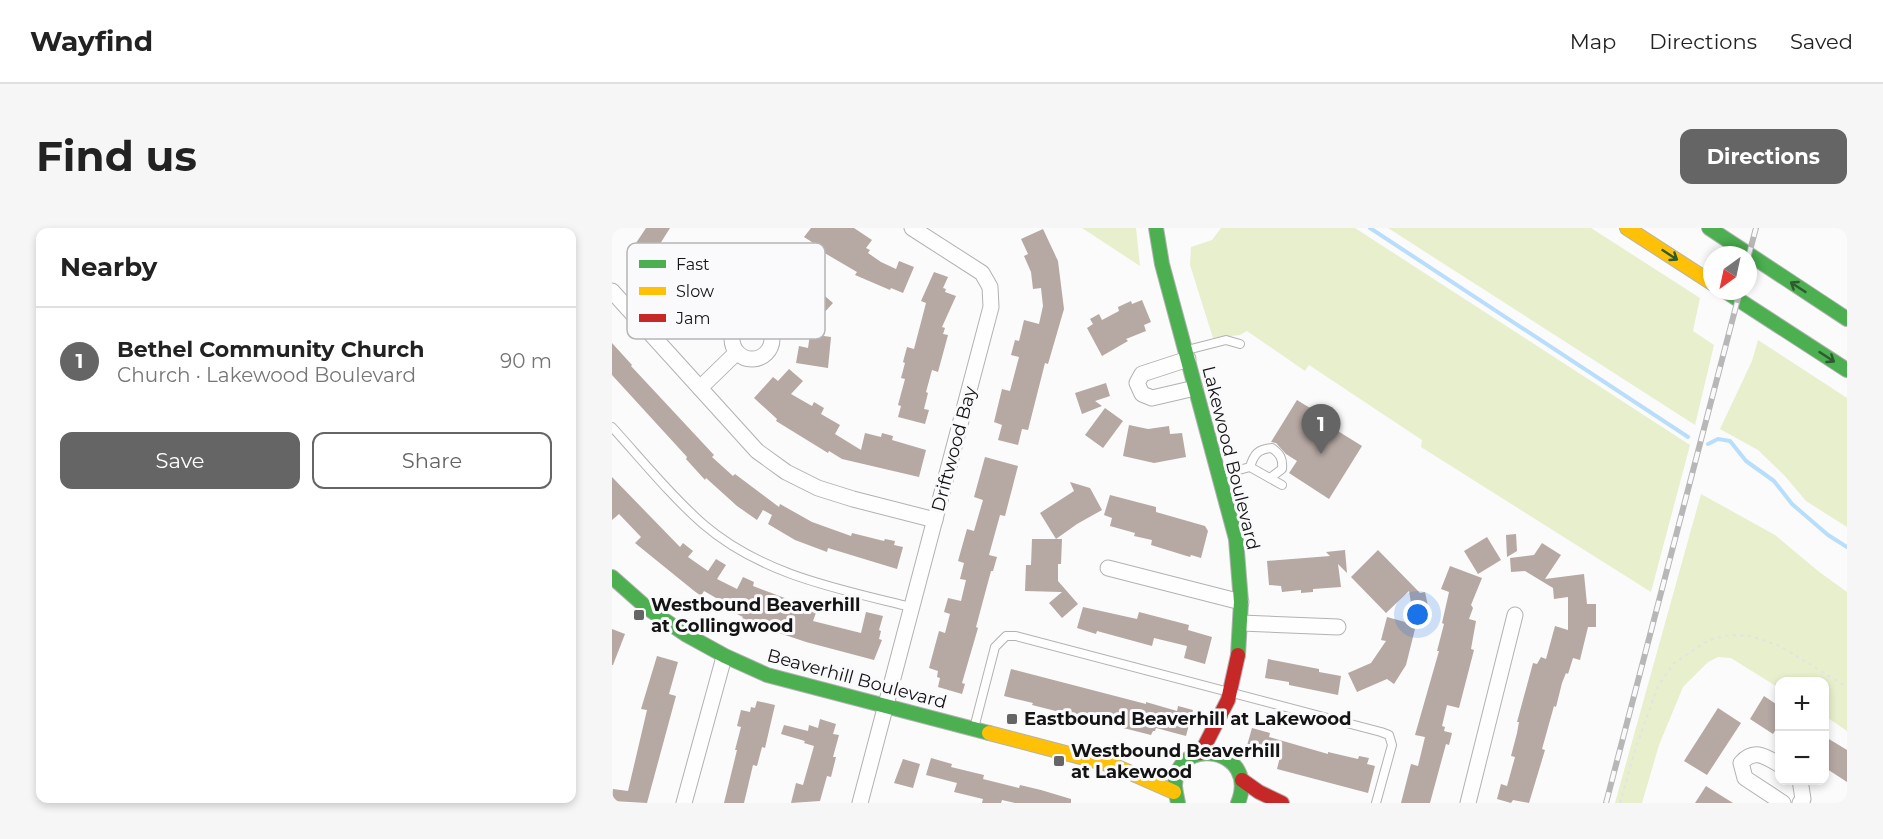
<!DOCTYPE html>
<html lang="en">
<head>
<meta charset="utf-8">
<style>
  :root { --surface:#fff; --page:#f6f6f6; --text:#222; --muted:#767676; --line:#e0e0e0; --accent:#656565 }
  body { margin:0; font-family:Montserrat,sans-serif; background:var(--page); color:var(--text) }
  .controls { position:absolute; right:18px; bottom:18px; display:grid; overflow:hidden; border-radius:12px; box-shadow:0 3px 9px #0003 }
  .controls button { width:54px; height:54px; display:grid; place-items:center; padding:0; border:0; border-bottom:2px solid var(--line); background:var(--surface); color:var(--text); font:30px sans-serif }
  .compass { position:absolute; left:1091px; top:18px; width:54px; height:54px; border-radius:50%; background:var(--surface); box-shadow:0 3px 9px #0003; rotate:213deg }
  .you { position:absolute; left:806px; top:387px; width:21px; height:21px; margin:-15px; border:4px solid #fff; border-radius:50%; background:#1a73e8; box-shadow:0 0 0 9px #1a73e833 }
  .badge { display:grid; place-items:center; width:39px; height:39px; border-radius:50%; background:var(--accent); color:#fff; font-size:20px; font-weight:700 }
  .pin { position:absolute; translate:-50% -50px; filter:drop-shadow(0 2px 3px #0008) }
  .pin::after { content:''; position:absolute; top:32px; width:21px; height:18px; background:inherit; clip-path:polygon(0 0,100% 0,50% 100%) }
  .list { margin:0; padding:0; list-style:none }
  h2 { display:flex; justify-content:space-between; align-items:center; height:78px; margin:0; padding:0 24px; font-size:26px }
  h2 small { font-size:20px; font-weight:400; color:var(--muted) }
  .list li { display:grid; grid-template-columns:39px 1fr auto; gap:18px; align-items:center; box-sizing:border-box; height:108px; padding:0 24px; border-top:2px solid var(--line) }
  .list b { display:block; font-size:22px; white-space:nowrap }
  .list p { margin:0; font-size:20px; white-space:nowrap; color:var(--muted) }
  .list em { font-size:20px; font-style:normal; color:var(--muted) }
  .actions { display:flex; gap:12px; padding:18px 24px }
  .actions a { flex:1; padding:14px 0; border:2px solid var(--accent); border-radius:12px; text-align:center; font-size:21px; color:var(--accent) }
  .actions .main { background:var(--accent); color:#fff }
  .map { position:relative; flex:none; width:1235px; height:575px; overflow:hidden; border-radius:12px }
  header { display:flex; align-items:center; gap:36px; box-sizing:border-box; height:84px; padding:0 30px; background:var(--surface); border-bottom:2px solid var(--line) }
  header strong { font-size:28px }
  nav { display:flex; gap:33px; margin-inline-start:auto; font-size:21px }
  .intro { display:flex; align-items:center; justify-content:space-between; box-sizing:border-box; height:144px; padding:0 36px }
  h1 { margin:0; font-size:42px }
  .button { padding:15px 27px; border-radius:12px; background:var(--accent); color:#fff; font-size:21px; font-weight:700 }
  main { display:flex; gap:36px; padding:0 36px }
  aside { flex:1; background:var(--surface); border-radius:12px; box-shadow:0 3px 9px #0003 }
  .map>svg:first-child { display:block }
  .green { fill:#e7efcd }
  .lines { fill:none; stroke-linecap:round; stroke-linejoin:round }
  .stream { stroke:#b9defb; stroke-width:4 }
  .building { fill:#b6a8a3 }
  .lane-casing { stroke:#b2b2b3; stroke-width:10 }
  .street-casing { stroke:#b2b2b3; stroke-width:17 }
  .fast-casing { stroke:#b2b2b3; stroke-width:16 }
  .slow-casing { stroke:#b2b2b3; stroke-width:16 }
  .jam-casing { stroke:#b2b2b3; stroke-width:16 }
  .path { stroke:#e3e3e3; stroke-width:2; stroke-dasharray:3 4.5; stroke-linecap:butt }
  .lane { stroke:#fefefe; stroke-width:8 }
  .street { stroke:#fefefe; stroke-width:15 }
  .fast { stroke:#4caf50; stroke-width:14 }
  .slow { stroke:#ffc107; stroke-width:14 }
  .jam { stroke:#c62828; stroke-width:14 }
  .rail-casing { stroke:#b7b7b7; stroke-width:6 }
  .rail { stroke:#fafafc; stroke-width:4; stroke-dasharray:11; stroke-linecap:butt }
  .oneway { stroke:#2d5a2f }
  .poi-dot { fill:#656565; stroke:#fafafc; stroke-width:2 }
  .labels { text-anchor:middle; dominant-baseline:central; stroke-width:6; stroke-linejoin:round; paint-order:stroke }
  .street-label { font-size:18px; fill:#141414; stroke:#fafafc }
  .poi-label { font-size:18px; font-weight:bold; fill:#141414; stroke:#fafafc; text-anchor:start }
  .key { fill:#fafafc; stroke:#b5b5b6; stroke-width:1.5 }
  .key-label { font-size:16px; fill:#141414 }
</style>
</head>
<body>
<header>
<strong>Wayfind</strong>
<nav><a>Map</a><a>Directions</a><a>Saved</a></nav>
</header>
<div class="intro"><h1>Find us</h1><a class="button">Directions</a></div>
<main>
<aside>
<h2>Nearby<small></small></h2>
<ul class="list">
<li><span class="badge">1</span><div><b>Bethel Community Church</b><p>Church · Lakewood Boulevard</p></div><em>90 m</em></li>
</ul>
<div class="actions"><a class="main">Save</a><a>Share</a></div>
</aside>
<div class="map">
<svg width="1235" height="575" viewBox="0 0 1235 575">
  <rect width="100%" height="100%" fill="#fbfbfb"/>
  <!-- green -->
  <g class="green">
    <path d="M470,0H524L528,38Z"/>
    <path d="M609,0H743L1078,217L1039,364L809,219L810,212L697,137L693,143L635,103L628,107L601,110L578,37L579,19L600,12Z"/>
    <path d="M776,0H979L1088,70L1081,103L1102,117L1083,197Z"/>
    <path d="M1146,112L1235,170V299L1194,273L1172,247L1146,222L1108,201L1140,133Z"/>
    <path d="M1089,266L1163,307L1206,343L1235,364V503L1213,488L1212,454H1168L1167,460L1119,430L1106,429L1096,434L1071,459L1047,517L1030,575H1003Z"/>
  </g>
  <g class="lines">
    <!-- stream -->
    <g class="stream">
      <path d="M758,0L1076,209"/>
      <path d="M1096,216L1106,211L1118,213L1134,233L1162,253L1180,276L1216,307L1235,319"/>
    </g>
  </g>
  <!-- building -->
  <g class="building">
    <path d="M34,0H58L43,24L52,29L34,57L19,48L28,34L16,27Z"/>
    <path d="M199,0H242L260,12L254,20L258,22L256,25L269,34L284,41L287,33L302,39L291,65L279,60L278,62L243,47L245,44L204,20L206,18L192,9Z"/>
    <path d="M431,1L446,33L452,81L436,136L433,135L416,202L410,201L406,217L386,212L390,197L382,194L390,161L398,163L407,129L399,127L403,112L407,113L412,92L427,96L431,78L429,60L421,61L419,44L412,28L416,26L409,11Z"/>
    <path d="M156,30L170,39L172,35L184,43L221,75L199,99L165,68L163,70L132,51L140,39L147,44Z"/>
    <path d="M322,44L336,49L331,60L334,61L333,64L344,68L330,99L333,100L331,106L336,107L326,144L320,142L314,164L316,165L312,181L317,182L313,196L286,189L289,178L286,177L293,151L289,150L293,135L291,134L295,119L302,121L314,75L309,73Z"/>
    <path d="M530,72L539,94L532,97L534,103L514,111L516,113L490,128L475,100L481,96L478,91L487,86L490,92L507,83L506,79L519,73L520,76Z"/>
    <path d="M198,106L219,109L216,140L184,135L187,118L196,120Z"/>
    <path d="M0,115L20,137L19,138L102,227L100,229L121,248L123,246L167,279L168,276L200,294L239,308L240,305L272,313L273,311L283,313L282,317L291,319L285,341L216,320L215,324L183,312L156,296L160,287L151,282L145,292L125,278L94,250L93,252L74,231L75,229L0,147Z"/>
    <path d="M177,141L191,153L179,166L200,178L202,174L212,180L209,186L228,197L223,206L249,222L253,205L269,209L270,205L281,208L280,212L314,222L307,249L230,231L217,223L216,225L164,193L165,191L142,170L161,149L166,153Z"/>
    <path d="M494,155L498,168L483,173L490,178L470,186L463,165Z"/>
    <path d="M685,172L724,196L721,200L750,218L717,271L677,245L685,233L674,226L664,215L659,214Z"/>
    <path d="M493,180L511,193L491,220L473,207Z"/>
    <path d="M517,197L536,201L557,198L558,206L570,205L574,229L542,235L511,228Z"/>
    <path d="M373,229L406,238L393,288L388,287L377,327L385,329L381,343H379L364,399L366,400L350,455L353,456L350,466L326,459L328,450L325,449L326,443L317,440L327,403L333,405L338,386L332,384L336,370L349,373L354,352L348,351L352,335L346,333L355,301L362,303L371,272L362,269Z"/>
    <path d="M0,249L68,319L71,315L81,323L76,329L96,343L104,331L114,337L105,351L125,361L131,349L142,354L141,358L205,382L201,393L249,405L254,384L271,388L267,402L269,403L267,411L270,412L262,432L194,414L140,396L141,394L130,390L131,389L109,378L111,374L92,363L89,368L81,362L23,315L29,309L7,286L0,292Z"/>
    <path d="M458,254L478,260L490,282L465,296L444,311L428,285L462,263Z"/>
    <path d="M498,267L544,279V284L593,298L596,303L589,330L579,327L578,329L539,317L540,312L522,308L523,305L498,298L500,290L492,287Z"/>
    <path d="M904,306L905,323L895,329L894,307Z"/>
    <path d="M875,309L889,332L866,346L852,323Z"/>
    <path d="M420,311H450L449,336H446V353L466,376L450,390L437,375L450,364L413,363L414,337H419Z"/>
    <path d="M930,315L949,327L933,351L972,346L975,376H984V399H976L968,432L961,430L956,446L954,445L950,455L944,479L942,478L930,521L933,522L917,575L901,572L899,575L885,571L889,556L895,558L903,529L899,528L905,505L907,494H905L921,435L925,436L929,429L934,431L943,398L956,402V369L942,371L941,360L913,343L899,344L898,330L922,327Z"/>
    <path d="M733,322L735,345L726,336L729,359L701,361V364L689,365V362L670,364L669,358L657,357L655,333L718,328L714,324Z"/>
    <path d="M766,322L808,365L813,364L816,378L800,381L797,363L774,385L739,349Z"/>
    <path d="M838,338L870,350L859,377L861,380L857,391L864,393L859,421L862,422L847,480L835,477L830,498L833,499L832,503L840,505L837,517L834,516L818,575H789L799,536L806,538L813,509L803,507L827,423H825L832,396L830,395L837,364L829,361Z"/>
    <path d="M471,379L525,391L527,384L577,397L576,402L600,409L593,436L572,430L575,418L542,410L540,418L485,403L484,406L465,400Z"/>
    <path d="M775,389L804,397L794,437L782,456L775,451L745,464L736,445L759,435L774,413L769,412Z"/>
    <path d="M0,401L13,406L1,437H0Z"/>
    <path d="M45,428L66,434L57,466L64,468L35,575L0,573L1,561L16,563L35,482L29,481Z"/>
    <path d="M656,431L707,441V444L729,448L726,467L677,457V454L653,450Z"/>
    <path d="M399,441L534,476V474L565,483L566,478L581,482L574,508L544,500L543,503H541L539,507L420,477L421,475L392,468Z"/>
    <path d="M1152,468L1167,478V497L1161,506L1138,491Z"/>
    <path d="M145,473L163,477L153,520L150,519L145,538L141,537L132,575H112L125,522H123L129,499L125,498L129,482L138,484L139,479L143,480Z"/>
    <path d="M1106,480L1129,495L1095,547L1072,533Z"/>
    <path d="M208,491L224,496L221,506L227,507L221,529H224L219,549L215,548L208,573L179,575L184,555L191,557L202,518L192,515L193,513L169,506L172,497L196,503L197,497L206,500Z"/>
    <path d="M640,500L658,505L657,509L716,526V524L746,531L747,528L757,530L755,536L763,538L756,565L665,541L668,529L634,521Z"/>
    <path d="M1212,508L1235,522V554L1212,539Z"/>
    <path d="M319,530L340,536L339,539L372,547L371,551L407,560L408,557L429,562L459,571V575H403L390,572L389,575H370L371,571L342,564L345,555L314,547Z"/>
    <path d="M291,531L308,536L301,560L282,555Z"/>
    <path d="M1094,558L1105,565L1121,575H1083Z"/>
  </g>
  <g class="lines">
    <defs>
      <g id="lane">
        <path d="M575,122L614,112L628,116"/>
        <path d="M0,199C30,232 58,267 91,296C150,347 227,361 299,379"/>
        <path d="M638,239C642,226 646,221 660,220C668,226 671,230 670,241L658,250"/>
        <path d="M608,247L638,239L670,257"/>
        <path d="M362,500L383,419L394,408H404L769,504L777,507L780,517L764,575"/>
      </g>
      <g id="street">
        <path d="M0,63L145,223L174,244L206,260L241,271L323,292"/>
        <circle cx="140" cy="111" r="20"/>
        <path d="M576,131L530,146L525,155L530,166L540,170L583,160"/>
        <path d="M88,160L124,125"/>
        <path d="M496,340L629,374"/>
        <path d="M629,395L726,399"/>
        <path d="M1168,537C1153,528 1142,520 1129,535L1133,550L1171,575"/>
        <path d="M1188,552L1191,571L1188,575"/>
        <path d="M72,575L112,429"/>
        <path d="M248,575L379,79L378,59L370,45L300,0"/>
        <path d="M856,575L903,387"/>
      </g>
      <g id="fast">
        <path d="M544,0L550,36L624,311L629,374L626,427"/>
        <path d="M1097,0L1235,91"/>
        <path d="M1113,63L1235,142"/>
        <path d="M0,349L35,380L73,406L113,428L155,447L377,505"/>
        <path d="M566,575C565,569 563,562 563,557C565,505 648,521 626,575"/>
      </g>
      <g id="slow">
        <path d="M1015,0L1100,55"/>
        <path d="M377,505L503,538L562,564"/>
      </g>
      <g id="jam">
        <path d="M589,525L616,472L626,427"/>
        <path d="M630,552L647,564L670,575"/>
      </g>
    </defs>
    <!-- lane casing -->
    <use href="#lane" class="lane-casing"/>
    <!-- street casing -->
    <use href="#street" class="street-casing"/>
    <!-- fast casing -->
    <use href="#fast" class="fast-casing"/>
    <!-- slow casing -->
    <use href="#slow" class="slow-casing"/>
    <!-- jam casing -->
    <use href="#jam" class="jam-casing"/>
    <!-- path -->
    <path class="path" d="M1008,575L1023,522L1046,458L1062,435L1097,412L1117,407L1138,408L1168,418L1235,459"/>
    <!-- lane -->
    <use href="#lane" class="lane"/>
    <!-- street -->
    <use href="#street" class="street"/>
    <!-- fast -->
    <use href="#fast" class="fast"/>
    <!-- slow -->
    <use href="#slow" class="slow"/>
    <!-- jam -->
    <use href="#jam" class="jam"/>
    <defs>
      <g id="rail">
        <path d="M1136,30L1144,0"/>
        <path d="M994,575L1128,63"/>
      </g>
    </defs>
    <!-- rail casing -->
    <use href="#rail" class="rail-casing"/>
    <!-- rail -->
    <use href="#rail" class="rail"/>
  </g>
  <!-- one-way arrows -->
  <defs><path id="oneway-shaft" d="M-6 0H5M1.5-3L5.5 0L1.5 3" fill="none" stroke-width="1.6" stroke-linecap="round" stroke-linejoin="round" transform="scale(1.5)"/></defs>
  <g class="oneway">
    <use href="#oneway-shaft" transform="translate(1058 27) rotate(33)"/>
    <use href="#oneway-shaft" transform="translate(1186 59) rotate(-147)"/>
    <use href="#oneway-shaft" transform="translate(1215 129) rotate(33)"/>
  </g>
  <!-- markers -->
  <g class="poi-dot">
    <rect x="21" y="381" width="12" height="12" rx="3"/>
    <rect x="394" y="485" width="12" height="12" rx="3"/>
    <rect x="441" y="527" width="12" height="12" rx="3"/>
  </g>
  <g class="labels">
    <!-- street labels -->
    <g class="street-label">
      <text transform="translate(342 221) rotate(-75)">Driftwood Bay</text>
      <text transform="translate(619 230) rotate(76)">Lakewood Boulevard</text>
      <text transform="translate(245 451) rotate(15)">Beaverhill Boulevard</text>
    </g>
    <!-- poi labels -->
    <g class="poi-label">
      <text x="39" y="377">Westbound Beaverhill<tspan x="39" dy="21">at Collingwood</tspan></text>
      <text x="412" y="491">Eastbound Beaverhill at Lakewood</text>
      <text x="459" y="523">Westbound Beaverhill<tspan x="459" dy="21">at Lakewood</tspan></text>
    </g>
  </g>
  <!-- legend -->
  <rect x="15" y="15" width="198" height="96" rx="9" class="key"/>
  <rect x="27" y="32" width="27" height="8" fill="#4caf50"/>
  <rect x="27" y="59" width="27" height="8" fill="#ffc107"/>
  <rect x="27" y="86" width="27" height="8" fill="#c62828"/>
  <g class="key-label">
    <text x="64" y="42">Fast</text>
    <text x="64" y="69">Slow</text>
    <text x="64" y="96">Jam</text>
  </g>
</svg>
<div class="controls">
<button>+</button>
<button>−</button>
</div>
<svg class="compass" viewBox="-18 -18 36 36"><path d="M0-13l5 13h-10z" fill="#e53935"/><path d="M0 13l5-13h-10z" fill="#767676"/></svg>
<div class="you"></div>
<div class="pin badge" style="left:709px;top:226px">1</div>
</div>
</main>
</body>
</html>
